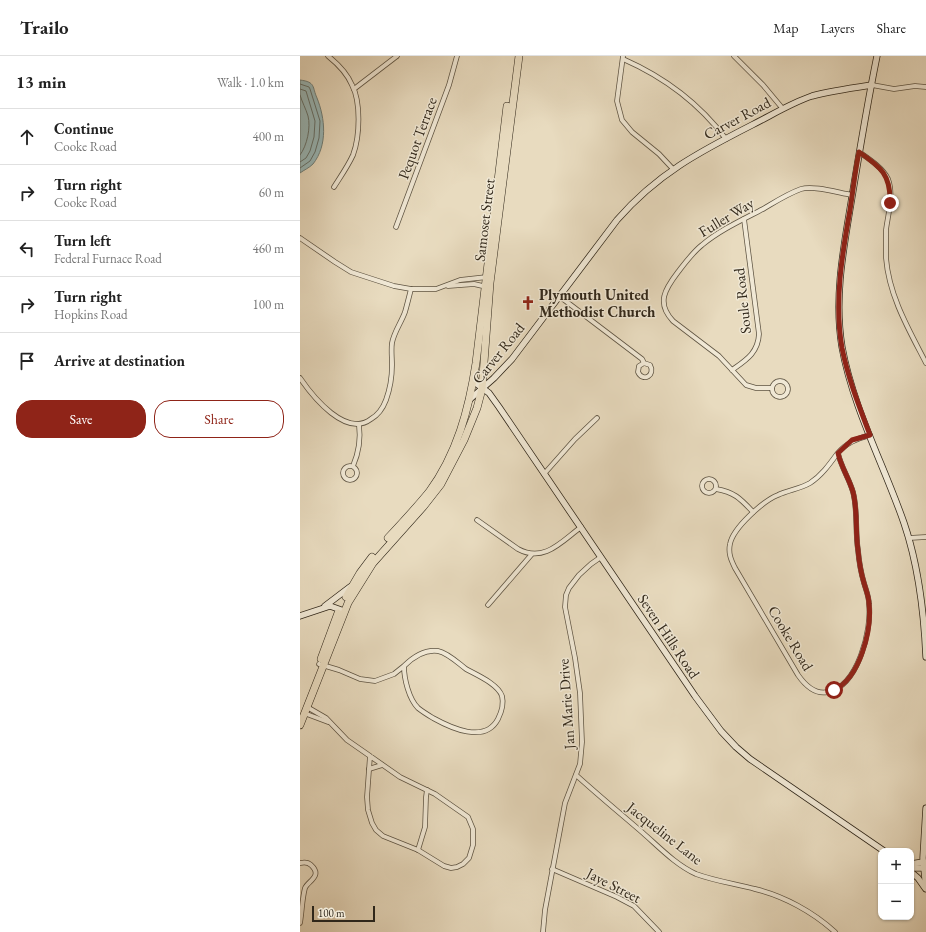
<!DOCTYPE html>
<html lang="en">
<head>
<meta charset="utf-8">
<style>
  :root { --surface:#fff; --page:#f6f6f6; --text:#222; --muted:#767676; --line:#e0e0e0; --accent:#8f2418 }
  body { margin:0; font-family:"EB Garamond",serif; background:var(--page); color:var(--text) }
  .controls { position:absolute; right:12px; bottom:12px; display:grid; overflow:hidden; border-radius:8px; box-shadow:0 1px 3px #0004 }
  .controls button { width:36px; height:36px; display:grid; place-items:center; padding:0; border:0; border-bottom:1px solid var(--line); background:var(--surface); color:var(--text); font:20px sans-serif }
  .scale { position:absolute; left:12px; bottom:10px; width:63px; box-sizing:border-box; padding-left:4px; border:2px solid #30271a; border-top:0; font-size:11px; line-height:14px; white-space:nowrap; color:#30271a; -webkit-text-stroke:3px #f0e8d5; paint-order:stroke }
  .stop { position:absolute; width:12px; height:12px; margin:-9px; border:3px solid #8f2418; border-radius:50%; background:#fff }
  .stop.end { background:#8f2418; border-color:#fff; box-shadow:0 1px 4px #0008 }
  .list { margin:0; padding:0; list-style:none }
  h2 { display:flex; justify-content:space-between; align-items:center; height:52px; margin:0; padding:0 16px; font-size:17px }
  h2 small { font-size:13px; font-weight:400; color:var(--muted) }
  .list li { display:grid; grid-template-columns:26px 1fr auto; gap:12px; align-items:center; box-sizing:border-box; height:56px; padding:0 16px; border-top:1px solid var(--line) }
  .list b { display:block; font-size:15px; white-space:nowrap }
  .list p { margin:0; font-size:13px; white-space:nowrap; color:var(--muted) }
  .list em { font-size:13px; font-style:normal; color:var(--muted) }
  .actions { display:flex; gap:8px; padding:12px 16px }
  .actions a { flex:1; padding:9px 0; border:1px solid var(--accent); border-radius:16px; text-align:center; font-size:14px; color:var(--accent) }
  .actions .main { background:var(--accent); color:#fff }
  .icon { flex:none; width:22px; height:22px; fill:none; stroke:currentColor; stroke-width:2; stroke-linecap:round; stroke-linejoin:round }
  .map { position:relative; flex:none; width:626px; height:876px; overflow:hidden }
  header { display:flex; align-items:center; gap:24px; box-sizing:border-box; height:56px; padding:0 20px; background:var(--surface); border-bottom:1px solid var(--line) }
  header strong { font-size:19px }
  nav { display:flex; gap:22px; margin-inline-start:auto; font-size:14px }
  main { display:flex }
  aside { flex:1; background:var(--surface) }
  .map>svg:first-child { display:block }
  .water { fill:#99b9ba; stroke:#6f7f7a }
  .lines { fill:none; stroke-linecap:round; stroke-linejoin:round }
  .shore { stroke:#64706a; stroke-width:1 }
  .street-casing { stroke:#5e5443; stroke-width:5.5 }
  .secondary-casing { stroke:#30271a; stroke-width:7 }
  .highway-casing { stroke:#30271a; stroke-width:8 }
  .street { stroke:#f0e8d5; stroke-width:4 }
  .secondary { stroke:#f0e8d5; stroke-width:5.5 }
  .highway { stroke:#e8dbbf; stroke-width:7 }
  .route { stroke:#8f2418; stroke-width:5 }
  .labels { text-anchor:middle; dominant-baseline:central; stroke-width:3; stroke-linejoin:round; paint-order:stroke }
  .street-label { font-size:15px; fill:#30271a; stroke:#f0e8d5 }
  .poi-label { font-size:15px; font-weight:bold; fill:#30271a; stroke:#f0e8d5; text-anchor:start }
</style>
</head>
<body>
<header>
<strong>Trailo</strong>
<nav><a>Map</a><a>Layers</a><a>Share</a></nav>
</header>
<main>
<aside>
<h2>13 min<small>Walk · 1.0 km</small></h2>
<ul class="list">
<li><svg class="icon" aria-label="ahead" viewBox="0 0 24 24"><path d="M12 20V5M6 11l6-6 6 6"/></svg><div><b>Continue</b><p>Cooke Road</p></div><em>400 m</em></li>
<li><svg class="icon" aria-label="right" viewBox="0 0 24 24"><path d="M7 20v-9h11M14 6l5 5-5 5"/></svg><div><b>Turn right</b><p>Cooke Road</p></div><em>60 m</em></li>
<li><svg class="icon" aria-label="left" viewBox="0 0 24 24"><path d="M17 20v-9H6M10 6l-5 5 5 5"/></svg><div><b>Turn left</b><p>Federal Furnace Road</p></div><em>460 m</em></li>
<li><svg class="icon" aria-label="right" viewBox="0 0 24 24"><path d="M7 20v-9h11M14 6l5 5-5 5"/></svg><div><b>Turn right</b><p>Hopkins Road</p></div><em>100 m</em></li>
<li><svg class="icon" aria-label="arrive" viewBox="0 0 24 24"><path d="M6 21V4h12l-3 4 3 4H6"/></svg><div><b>Arrive at destination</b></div></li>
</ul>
<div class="actions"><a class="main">Save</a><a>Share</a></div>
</aside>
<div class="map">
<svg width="626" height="876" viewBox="0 0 626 876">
  <rect width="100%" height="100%" fill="#e8dbbf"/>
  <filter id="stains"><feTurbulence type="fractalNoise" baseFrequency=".005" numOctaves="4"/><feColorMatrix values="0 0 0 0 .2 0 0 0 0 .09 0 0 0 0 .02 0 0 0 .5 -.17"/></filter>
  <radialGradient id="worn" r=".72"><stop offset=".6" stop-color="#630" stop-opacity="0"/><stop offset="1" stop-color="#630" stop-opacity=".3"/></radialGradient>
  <!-- water -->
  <path class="water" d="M0,24C16,26 12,31 17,42C25,62 28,89 13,108C9,112 4,114 0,117Z"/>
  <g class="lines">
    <!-- shore -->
    <g class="shore">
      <path d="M0,28L9,31L10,33L20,65L19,82L15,96L10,105L0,112"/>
      <path d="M0,33L6,35L15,65L14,81L10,95L6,102L0,106"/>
      <path d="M0,39C2,46 6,53 8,60C11,71 7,90 0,99"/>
    </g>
    <defs>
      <g id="street">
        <path d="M28,0C38,8 47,17 52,29C61,46 60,80 53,99C48,110 41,120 34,131"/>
        <path d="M323,0L317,45L322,64L332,76L359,98L373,113"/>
        <path d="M434,0L463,29L483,53"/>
        <path d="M323,3C364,21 399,47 426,83"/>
        <path d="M572,29L594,33L615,30L626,31"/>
        <path d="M54,33L97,0"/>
        <path d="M559,96C569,103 583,112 588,123C594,139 588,158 586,174C586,184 586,193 586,202C589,240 609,274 626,307"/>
        <path d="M96,171L149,29L157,0"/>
        <path d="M0,182L35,206L51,216L94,230L111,233H136L160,224L187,221"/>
        <path d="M148,230L174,228L187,231"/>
        <path d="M259,240L342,303L344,307L350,309C356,319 343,327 338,316L339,310L344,307"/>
        <path d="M432,314C446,304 458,297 459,278L444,163"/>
        <path d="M0,322C13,341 46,382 71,363C78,359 83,352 86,344C90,333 92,320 92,309C92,301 91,294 92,287C94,276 101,267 105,256C107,249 109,241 111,233"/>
        <circle cx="480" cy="333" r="8"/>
        <path d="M472,332H456L446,329L419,300L373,265C356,247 365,233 378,216C385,207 393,196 402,189C420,174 442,164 463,153C475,146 487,138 501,133C513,129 539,137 552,139"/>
        <path d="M538,397C541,411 549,422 553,436C558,455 555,475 558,494C559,505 561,517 564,527C566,534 569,541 569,548C572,574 558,630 528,636C515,639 505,629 498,619L435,512C431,504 428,497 430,488C433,472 463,445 478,439C488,434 500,433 510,427C521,420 529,409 537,398C546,387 556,383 570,379"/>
        <circle cx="50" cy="417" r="7"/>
        <path d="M53,410C59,396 61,384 59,369"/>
        <path d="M244,418L275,383L297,362"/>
        <circle cx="409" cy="430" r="7"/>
        <path d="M416,433C434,436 440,442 453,456"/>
        <path d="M177,464L218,493C244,507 261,486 281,471"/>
        <path d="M609,482L626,481"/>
        <path d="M188,549L232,498"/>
        <path d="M19,608L39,614L60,623L75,625L94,618L104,610C104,623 109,643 118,652C123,656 128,659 133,662C151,672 185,688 198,663C201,657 204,648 202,640C198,628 177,619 166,613C158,607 148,597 138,595C124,593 113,601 104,610"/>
        <path d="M7,651L26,662L47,684L70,700L100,721L135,738L168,761L173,773V789L169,802L163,808L157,811L151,812L144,810L118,794L83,780L76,774L72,767L68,754L67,741L70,700"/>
        <path d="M4,657L28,666"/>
        <path d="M69,713L82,709"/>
        <path d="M276,719C298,739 321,758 343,777C359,791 376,809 396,818C415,825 436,828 455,833C484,840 513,856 535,876"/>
        <path d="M118,794L125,771L126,741L127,734"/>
        <path d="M0,807C4,806 8,806 11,809C23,820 8,825 5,832C2,843 2,856 0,867"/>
        <path d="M252,813L317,841L334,850L359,876"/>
        <path d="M243,876L245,854L265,747L280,708L282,686L280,637L275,602L265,551L266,539L269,532L279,519L291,508L301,501"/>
      </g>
      <g id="secondary">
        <path d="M577,0C567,49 559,98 551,147C543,195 534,243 542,291C553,352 584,409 604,467C619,511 624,555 626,601"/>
        <path d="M174,320L177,328L189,337L199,351L395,640L421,675L436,691L450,703L584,795"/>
        <path d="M169,344L194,322L212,303L317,164C357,118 399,96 452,69C472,59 491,47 512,40C531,35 552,32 572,29"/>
        <path d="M25,550L50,531"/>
        <path d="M0,560L30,550L44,555"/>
        <path d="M626,752L623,802L626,833"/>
        <path d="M611,808L623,806"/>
        <path d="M611,812H623"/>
        <path d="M611,816L618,822L625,832"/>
      </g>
      <g id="highway">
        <path d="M88,482C102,467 116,452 129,436C157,398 169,353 176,307L207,50"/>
        <path d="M46,541L60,517L72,501"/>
        <path d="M21,603L38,557"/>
        <path d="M0,669L48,547L73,507L123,451L141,428L164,384L177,352L182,333L190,227L219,0"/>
      </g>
    </defs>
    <!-- street casing -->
    <use href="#street" class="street-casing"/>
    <!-- secondary casing -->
    <use href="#secondary" class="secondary-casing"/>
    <!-- highway casing -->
    <use href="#highway" class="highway-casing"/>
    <!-- street -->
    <use href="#street" class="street"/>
    <!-- secondary -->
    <use href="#secondary" class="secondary"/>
    <!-- highway -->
    <use href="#highway" class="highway"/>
  </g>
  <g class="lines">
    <!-- route -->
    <path class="route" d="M534,634C560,622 572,574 569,548C569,541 566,534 564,527C561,517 559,505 558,494C555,475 558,455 553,436C549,422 541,411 538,397L552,384L570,379C559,350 548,322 542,292C534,246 542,199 550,154C553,135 555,115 559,96C581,111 591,119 590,147"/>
  </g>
  <!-- icons -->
  <defs>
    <symbol id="church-bare" viewBox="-9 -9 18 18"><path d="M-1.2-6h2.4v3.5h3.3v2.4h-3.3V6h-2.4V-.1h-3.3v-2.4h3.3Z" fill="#8f2418" stroke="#f0e8d5" stroke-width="2.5" paint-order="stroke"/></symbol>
  </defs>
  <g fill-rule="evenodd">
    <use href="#church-bare" x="218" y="237" width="20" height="20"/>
  </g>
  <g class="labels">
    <!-- street labels -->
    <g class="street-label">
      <text transform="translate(437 62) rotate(-28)">Carver Road</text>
      <text transform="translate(117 82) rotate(-70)">Pequot Terrace</text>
      <text transform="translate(426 161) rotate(-31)">Fuller Way</text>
      <text transform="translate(184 164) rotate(-83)">Samoset Street</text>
      <text transform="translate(442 245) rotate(-96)">Soule Road</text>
      <text transform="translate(198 297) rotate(-51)">Carver Road</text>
      <text transform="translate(369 580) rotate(56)">Seven Hills Road</text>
      <text transform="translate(491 582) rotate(59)">Cooke Road</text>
      <text transform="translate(266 648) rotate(-94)">Jan Marie Drive</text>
      <text transform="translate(365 777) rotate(38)">Jacqueline Lane</text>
      <text transform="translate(314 829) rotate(27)">Jaye Street</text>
    </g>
    <!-- poi labels -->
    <g class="poi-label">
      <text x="239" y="238">Plymouth United<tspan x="239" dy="17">Methodist Church</tspan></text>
    </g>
  </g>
  <rect width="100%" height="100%" filter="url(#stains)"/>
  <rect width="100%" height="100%" fill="url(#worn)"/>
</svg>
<div class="controls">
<button>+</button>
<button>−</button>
</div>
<div class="scale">100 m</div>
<div class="stop" style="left:534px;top:634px"></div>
<div class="stop end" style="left:590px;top:147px"></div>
</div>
</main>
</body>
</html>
